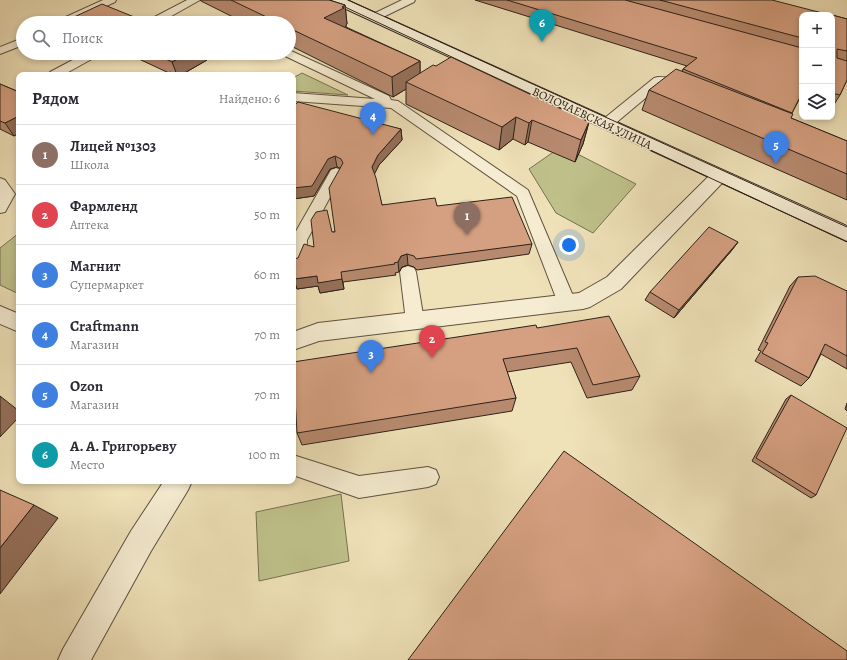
<!DOCTYPE html>
<html lang="ru">
<head>
<meta charset="utf-8">
<style>
  :root { --surface:#fff; --page:#f2f2f3; --text:#2b2b33; --muted:#7c7c81; --line:#e1e1e2; --accent:#7c3aed }
  body { margin:0; font-family:Alegreya,serif; background:var(--page); color:var(--text) }
  .controls { position:absolute; right:12px; top:12px; display:grid; overflow:hidden; border-radius:8px; box-shadow:0 2px 6px #0003 }
  .controls button { width:36px; height:36px; display:grid; place-items:center; padding:0; border:0; border-bottom:1px solid var(--line); background:var(--surface); color:var(--text); font:20px sans-serif }
  .you { position:absolute; left:569px; top:245px; width:14px; height:14px; margin:-10px; border:3px solid #fff; border-radius:50%; background:#1a73e8; box-shadow:0 0 0 6px #1a73e833 }
  .badge { display:grid; place-items:center; width:26px; height:26px; border-radius:50%; background:var(--accent); color:#fff; font-size:13px; font-weight:700 }
  .pin { position:absolute; translate:-50% -33px; filter:drop-shadow(0 1px 2px #0008) }
  .pin::after { content:''; position:absolute; top:21px; width:14px; height:12px; background:inherit; clip-path:polygon(0 0,100% 0,50% 100%) }
  .list { margin:0; padding:0; list-style:none }
  h2 { display:flex; justify-content:space-between; align-items:center; height:52px; margin:0; padding:0 16px; font-size:17px }
  h2 small { font-size:13px; font-weight:400; color:var(--muted) }
  .list li { display:grid; grid-template-columns:26px 1fr auto; gap:12px; align-items:center; box-sizing:border-box; height:60px; padding:0 16px; border-top:1px solid var(--line) }
  .list b { display:block; font-size:15px; white-space:nowrap }
  .list p { margin:0; font-size:13px; white-space:nowrap; color:var(--muted) }
  .list em { font-size:13px; font-style:normal; color:var(--muted) }
  .icon { flex:none; width:22px; height:22px; fill:none; stroke:currentColor; stroke-width:2; stroke-linecap:round; stroke-linejoin:round }
  .map { position:relative; flex:none; width:847px; height:660px; overflow:hidden }
  .search { position:absolute; background:var(--surface); box-shadow:0 2px 6px #0003; left:16px; top:16px; width:280px; height:44px; display:flex; align-items:center; gap:10px; box-sizing:border-box; padding:0 14px; border-radius:22px; color:var(--muted); font-size:15px }
  .panel { position:absolute; background:var(--surface); box-shadow:0 2px 6px #0003; left:16px; top:72px; width:280px; height:412px; border-radius:8px }
  .map>svg:first-child { display:block }
  .green { fill:#bfc18b; stroke:#767152 }
  .lines { fill:none; stroke-linecap:round; stroke-linejoin:round }
  .lane-casing { stroke:#5e5141; stroke-width:2 }
  .street-casing { stroke:#5e5141; stroke-width:2 }
  .secondary-casing { stroke:#2d2119; stroke-width:2 }
  .lane { fill:#f5ecd1; fill-rule:evenodd }
  .street { fill:#f5ecd1; fill-rule:evenodd }
  .secondary { fill:#f5ecd1; fill-rule:evenodd }
  .tram { stroke:#2d2119; stroke-width:1 }
  .wall { fill:#b78a6f; stroke:#2d2119 }
  .shaded-wall { fill:#95705a; stroke:#2d2119 }
  .building { fill:#d5a081; stroke:#2d2119 }
  .labels { text-anchor:middle; dominant-baseline:central; stroke-width:3; stroke-linejoin:round; paint-order:stroke }
  .far-street-label { font-size:12px; fill:#2d2119; stroke:#f5ecd1 }
</style>
</head>
<body>
<div class="map">
<svg width="847" height="660" viewBox="0 0 847 660">
  <rect width="100%" height="100%" fill="#efe1b8"/>
  <filter id="stains"><feTurbulence type="fractalNoise" baseFrequency=".005" numOctaves="4"/><feColorMatrix values="0 0 0 0 .2 0 0 0 0 .09 0 0 0 0 .02 0 0 0 .5 -.17"/></filter>
  <radialGradient id="worn" r=".72"><stop offset=".6" stop-color="#630" stop-opacity="0"/><stop offset="1" stop-color="#630" stop-opacity=".3"/></radialGradient>
  <!-- green -->
  <g class="green">
    <path d="M302,73L348,95L293,91V78Z"/>
    <path d="M562,146L636,184L593,233L556,213L529,169Z"/>
    <path d="M19,233V294L0,285V248Z"/>
    <path d="M341,494L349,561L259,581L256,512Z"/>
  </g>
  <g class="lines">
    <defs>
      <g id="lane">
        <path d="M103,0H116L115,2L70,23H56L57,21Z"/>
        <path d="M187,0H200L159,23H146L147,21Z"/>
        <path d="M402,0H415L414,2L379,19H371L370,17L371,15Z"/>
        <path d="M23,38V45L0,54V47Z"/>
        <path d="M289,50L389,96L391,100L398,101L528,190L576,303L573,308L567,310L561,308L558,303L517,196L391,108L293,101V93L375,99L283,55L281,53H289Z"/>
        <path d="M86,53H101L99,55L63,75H48L50,72Z"/>
        <path d="M658,77C668,77 684,79 690,87L688,90C679,92 671,85 661,85L611,127H601L599,124L601,121L654,78Z"/>
        <path d="M336,168L341,170L343,173L307,240C307,252 305,257 299,267L293,269V232L295,233L331,170Z"/>
        <path d="M0,178L5,180L15,194L5,212L0,213Z"/>
        <path d="M408,266L414,268L416,272L424,321L421,326L415,328L409,326L406,321L400,272L402,268Z"/>
        <path d="M293,455L359,476L428,467L436,470L439,477L436,484L428,487L359,498L293,475Z"/>
      </g>
      <g id="street">
        <path d="M719,170L725,172L728,176L725,180L621,289L590,307L583,309L319,341L293,350V332L318,323L579,293L607,277L713,172Z"/>
        <path d="M0,306L19,314V332L0,324Z"/>
        <path d="M164,481H192L188,490L151,551L91,660H58L63,649L131,531Z"/>
      </g>
      <path id="secondary" d="M331,0H347L847,226V241L333,3Z"/>
    </defs>
    <!-- lane casing -->
    <use href="#lane" class="lane-casing"/>
    <!-- street casing -->
    <use href="#street" class="street-casing"/>
    <!-- secondary casing -->
    <use href="#secondary" class="secondary-casing"/>
    <!-- lane -->
    <use href="#lane" class="lane"/>
    <!-- street -->
    <use href="#street" class="street"/>
    <!-- secondary -->
    <use href="#secondary" class="secondary"/>
    <!-- tram -->
    <g class="tram">
      <path d="M330,0L847,242"/>
      <path d="M348,0L847,227"/>
    </g>
  </g>
  <!-- wall -->
  <g class="wall">
    <path d="M200,0H329L345,5L347,24L346,25V27L420,61V73L589,122L583,144L575,162L528,142L525,145L513,139L499,150L406,104V89L393,97L289,45V23H245L201,1Z"/>
    <path d="M475,0H772L802,15V96H801L792,113L791,118L847,141V200L642,110L649,90L682,71L683,69L687,66Z"/>
    <path d="M832,15L847,19V80L840,95L833,106L832,105Z"/>
    <path d="M72,18L149,23H75Z"/>
    <path d="M126,53H204L207,60L181,75H166L169,73Z"/>
    <path d="M0,84L19,92V133L14,136L0,129Z"/>
    <path d="M293,107L401,129L402,140L379,165L374,174L382,205L437,206L532,244L529,254L417,270L414,267L408,265L402,267L399,272L395,273L396,275L343,282L344,289L320,293L318,286L297,289L294,279L298,258L314,247L332,232H335L340,168L337,167L330,169L314,196L293,199Z"/>
    <path d="M738,242L732,250L674,318L645,300L650,292Z"/>
    <path d="M798,277L847,291V369L821,354L809,378L801,386L755,361L761,351L758,350L790,286Z"/>
    <path d="M537,328L640,376L632,390L587,398L571,362L507,372L516,398L512,411L302,445L297,433Z"/>
    <path d="M791,395L816,495L811,498L752,461L786,399Z"/>
    <path d="M847,403V411L845,409Z"/>
  </g>
  <!-- shaded-wall -->
  <g class="shaded-wall">
    <path d="M345,5L347,24L346,25V27L327,37L324,18Z"/>
    <path d="M188,53H204L207,60L181,75H177L172,62Z"/>
    <path d="M420,61V81L406,82V89L393,97L392,77Z"/>
    <path d="M19,116V133L14,136L5,123Z"/>
    <path d="M516,117L513,139L499,150L502,127Z"/>
    <path d="M532,120L528,142L525,145L529,123Z"/>
    <path d="M589,122L583,144L575,162L581,140Z"/>
    <path d="M401,129L402,140L379,165L373,177L372,167L378,155Z"/>
    <path d="M335,156L337,167L330,169L314,196L293,199V188L328,159Z"/>
    <path d="M738,242L732,250L674,318L679,310Z"/>
    <path d="M407,254L408,265L402,267L399,272L398,262L401,256Z"/>
    <path d="M317,276L342,279L344,289L320,293L318,286L297,289L294,279Z"/>
    <path d="M0,396L19,411V417L0,437Z"/>
    <path d="M34,505L58,518L0,594V548Z"/>
  </g>
  <!-- building -->
  <g class="building">
    <path d="M231,0H329L345,5L342,7L344,8L324,18L420,61L392,77L289,28V23H279Z"/>
    <path d="M507,0H625L802,48V93L792,113L683,69L697,58Z"/>
    <path d="M660,0H772L830,15H802V38Z"/>
    <path d="M102,4L149,23H84L72,18Z"/>
    <path d="M832,15L847,19V51L837,49V58L847,61V80L840,95L832,93Z"/>
    <path d="M153,53H188L172,62Z"/>
    <path d="M451,57L589,122L581,140L532,120L529,123L516,117L502,127L406,82L433,65L436,66Z"/>
    <path d="M676,69L793,114L791,118L847,141V174L649,90Z"/>
    <path d="M170,72L178,75H166Z"/>
    <path d="M0,84L19,92V116L5,123L0,121Z"/>
    <path d="M298,102L401,129L378,155L372,167L376,178L382,205L435,198L437,206L512,197L532,244L416,259L414,256L407,254L401,256L398,262L394,263L395,264L341,272L342,279L318,283L317,276L294,279L293,259L298,258L304,244L314,247L311,220L316,212L327,210L332,232H335L329,188L343,163L341,159L335,156L328,159L312,186L293,188V107Z"/>
    <path d="M709,227L738,242L679,310L650,292Z"/>
    <path d="M815,276L847,291V356L825,344L809,378L762,353L768,343L765,342L798,277Z"/>
    <path d="M609,316L640,376L593,385L577,348L503,359L516,398L297,433L293,362L536,325L537,328Z"/>
    <path d="M791,395L847,428L816,495L756,458Z"/>
    <path d="M564,451L847,651V660H408Z"/>
    <path d="M0,490L34,505L0,548Z"/>
  </g>
  <g class="labels">
    <!-- far-street labels -->
    <g class="far-street-label">
      <text transform="translate(592 118) rotate(25)">ВОЛОЧАЕВСКАЯ УЛИЦА</text>
    </g>
  </g>
  <rect width="100%" height="100%" filter="url(#stains)"/>
  <rect width="100%" height="100%" fill="url(#worn)"/>
</svg>
<div class="controls">
<button>+</button>
<button>−</button>
<button><svg class="icon" aria-label="layers" viewBox="0 0 24 24"><path d="M12 4l9 5-9 5-9-5zM3 14l9 5 9-5"/></svg></button>
</div>
<div class="you"></div>
<div class="pin badge" style="left:467px;top:235px;background:#8d6e63">1</div>
<div class="pin badge" style="left:432px;top:358px;background:#e0444e">2</div>
<div class="pin badge" style="left:371px;top:373px;background:#3f7fe0">3</div>
<div class="pin badge" style="left:373px;top:135px;background:#3f7fe0">4</div>
<div class="pin badge" style="left:776px;top:164px;background:#3f7fe0">5</div>
<div class="pin badge" style="left:542px;top:42px;background:#0f9aa8">6</div>
<div class="search"><svg class="icon" aria-label="search" viewBox="0 0 24 24"><circle cx="10" cy="10" r="6"/><path d="M15 15l6 6"/></svg>Поиск</div>
<section class="panel">
<h2>Рядом<small>Найдено: 6</small></h2>
<ul class="list">
<li><span class="badge" style="background:#8d6e63">1</span><div><b>Лицей №1303</b><p>Школа</p></div><em>30 m</em></li>
<li><span class="badge" style="background:#e0444e">2</span><div><b>Фармленд</b><p>Аптека</p></div><em>50 m</em></li>
<li><span class="badge" style="background:#3f7fe0">3</span><div><b>Магнит</b><p>Супермаркет</p></div><em>60 m</em></li>
<li><span class="badge" style="background:#3f7fe0">4</span><div><b>Craftmann</b><p>Магазин</p></div><em>70 m</em></li>
<li><span class="badge" style="background:#3f7fe0">5</span><div><b>Ozon</b><p>Магазин</p></div><em>70 m</em></li>
<li><span class="badge" style="background:#0f9aa8">6</span><div><b>А. А. Григорьеву</b><p>Место</p></div><em>100 m</em></li>
</ul>
</section>
</div>
</body>
</html>
